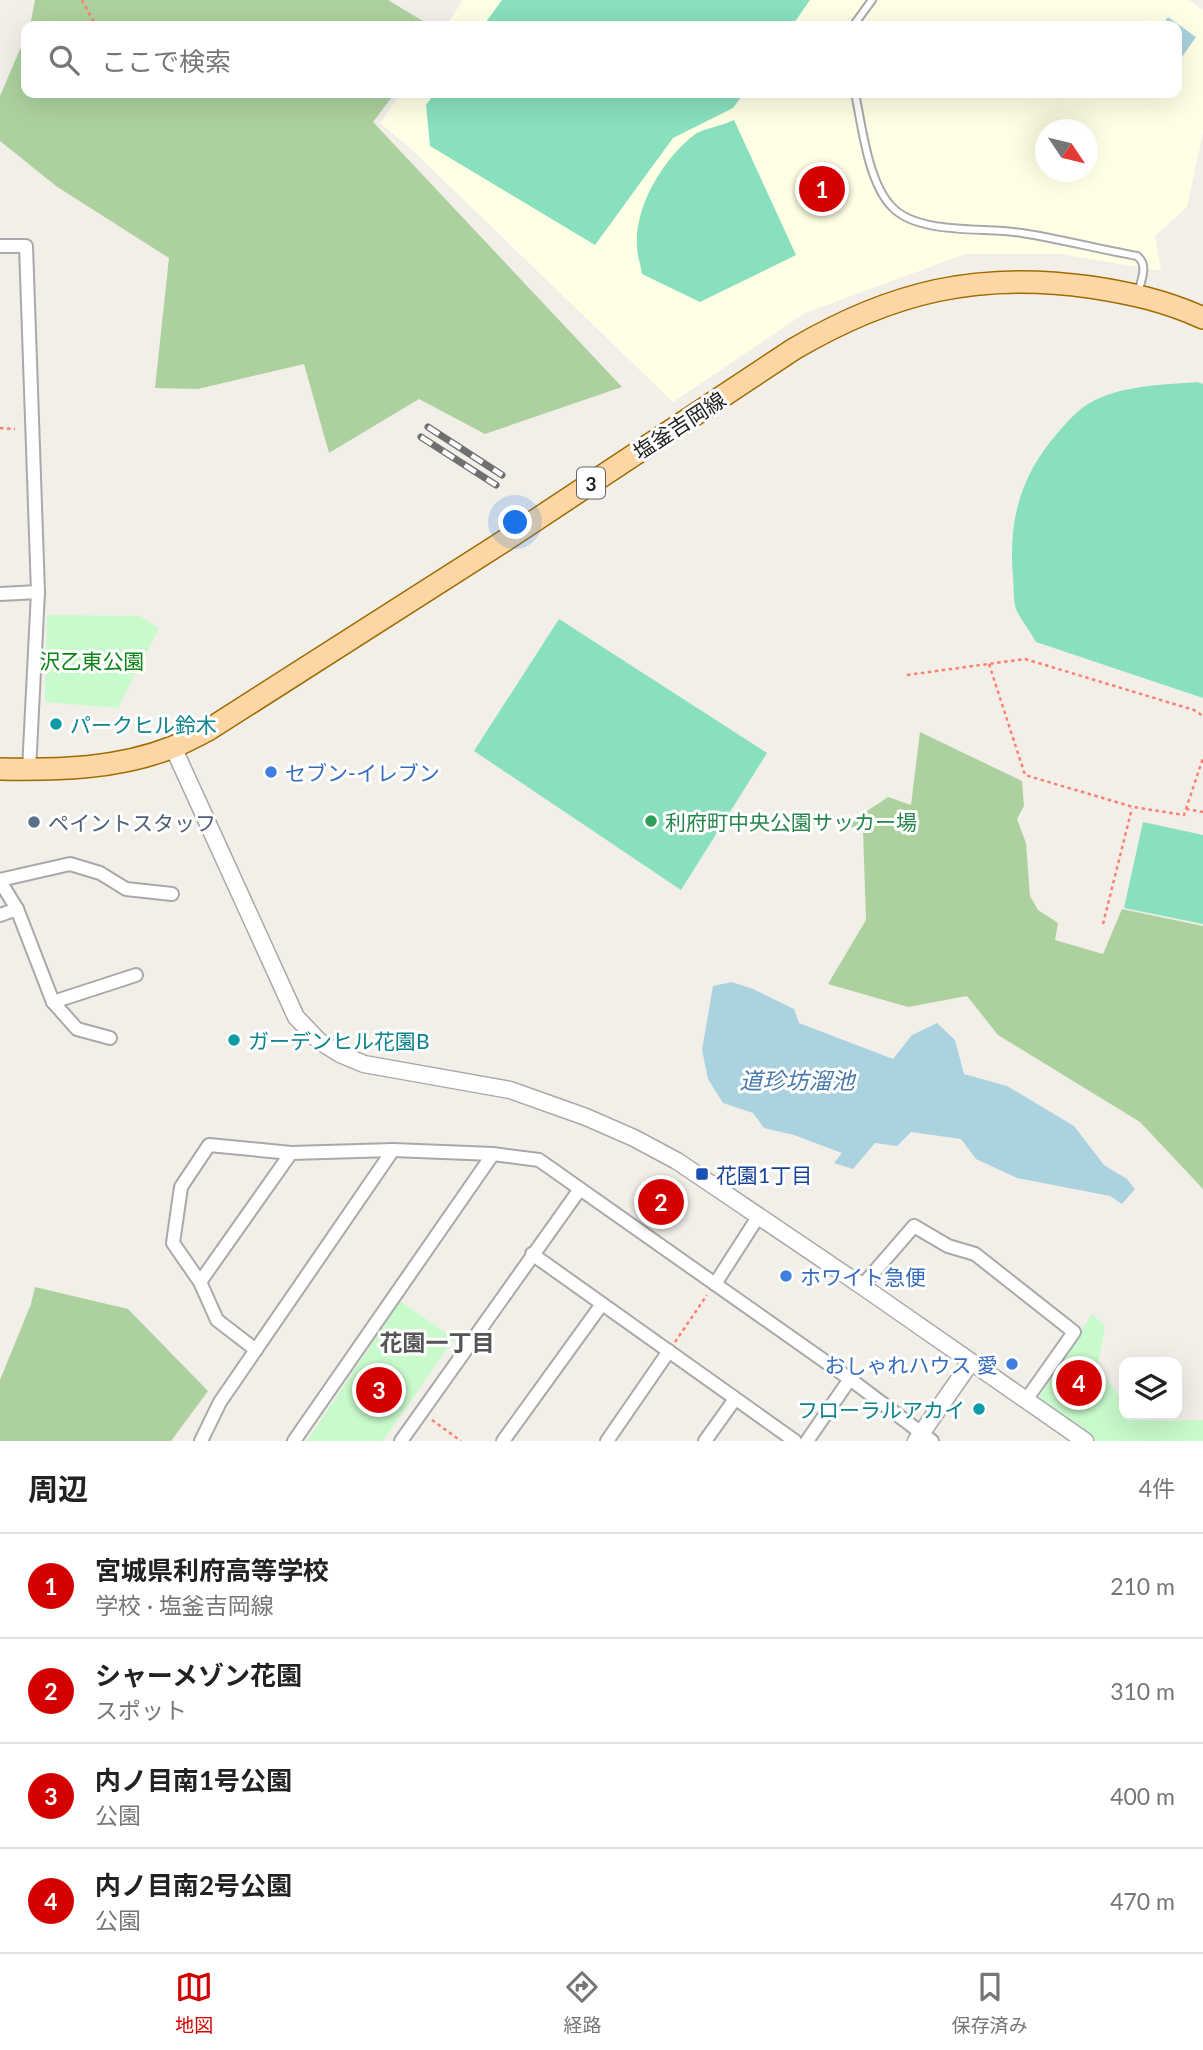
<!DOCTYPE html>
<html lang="ja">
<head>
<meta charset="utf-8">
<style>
  :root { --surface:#fff; --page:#f6f6f6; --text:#222; --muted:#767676; --line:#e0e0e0; --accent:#d40000 }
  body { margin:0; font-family:Lato,"Noto Sans JP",sans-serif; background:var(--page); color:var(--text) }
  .controls { position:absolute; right:21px; bottom:21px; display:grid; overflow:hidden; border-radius:14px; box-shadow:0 7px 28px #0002 }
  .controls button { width:63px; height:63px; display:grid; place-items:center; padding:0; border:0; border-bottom:2px solid var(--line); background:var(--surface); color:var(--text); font:35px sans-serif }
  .compass { position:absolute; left:1035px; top:119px; width:63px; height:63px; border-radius:50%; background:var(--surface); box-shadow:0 7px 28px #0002; rotate:125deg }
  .you { position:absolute; left:516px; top:523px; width:24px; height:24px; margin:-18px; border:5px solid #fff; border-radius:50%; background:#1a73e8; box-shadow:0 0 0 10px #1a73e833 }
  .badge { display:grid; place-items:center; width:46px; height:46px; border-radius:50%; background:var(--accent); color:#fff; font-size:23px; font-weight:700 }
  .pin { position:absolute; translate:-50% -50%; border:4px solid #fff; box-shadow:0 2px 7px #0006 }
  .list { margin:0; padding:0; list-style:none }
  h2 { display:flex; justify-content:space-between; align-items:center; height:91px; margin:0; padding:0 28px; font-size:30px }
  h2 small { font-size:23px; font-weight:400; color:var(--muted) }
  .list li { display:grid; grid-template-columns:46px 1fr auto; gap:21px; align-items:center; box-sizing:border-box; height:105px; padding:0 28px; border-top:2px solid var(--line) }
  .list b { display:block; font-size:26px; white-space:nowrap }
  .list p { margin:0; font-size:23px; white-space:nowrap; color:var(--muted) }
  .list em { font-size:23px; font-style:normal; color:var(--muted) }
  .icon { flex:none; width:38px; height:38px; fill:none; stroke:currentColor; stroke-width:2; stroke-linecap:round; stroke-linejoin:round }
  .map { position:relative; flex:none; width:1203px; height:1441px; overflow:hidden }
  .search { position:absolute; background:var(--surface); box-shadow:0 7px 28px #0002; left:21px; right:21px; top:21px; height:77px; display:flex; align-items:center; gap:18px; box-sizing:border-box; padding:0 24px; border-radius:14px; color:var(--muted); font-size:26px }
  .sheet { height:511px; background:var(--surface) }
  nav { display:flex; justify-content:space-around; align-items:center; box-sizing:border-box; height:98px; border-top:2px solid var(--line); background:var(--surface); font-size:19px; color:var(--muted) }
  nav a { display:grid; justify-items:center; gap:4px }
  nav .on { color:var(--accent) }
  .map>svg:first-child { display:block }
  .education { fill:#ffffe5; fill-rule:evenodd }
  .forest { fill:#add19e }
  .park { fill:#c8facc }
  .pitch { fill:#88e0be }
  .water { fill:#aad3df }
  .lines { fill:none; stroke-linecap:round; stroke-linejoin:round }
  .service-casing { stroke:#a9a9a9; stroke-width:10 }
  .minor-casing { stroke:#a9a9a9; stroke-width:16 }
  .tertiary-casing { stroke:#a9a9a9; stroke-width:19 }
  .primary-casing { stroke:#a06b00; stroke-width:24 }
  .path { stroke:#fa8072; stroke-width:2.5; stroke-dasharray:3.5 3.5; stroke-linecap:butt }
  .service { stroke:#fff; stroke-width:6 }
  .minor { stroke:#fff; stroke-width:12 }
  .tertiary { stroke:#fff; stroke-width:16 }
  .primary { stroke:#fcd6a4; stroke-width:21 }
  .rail-casing { stroke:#707070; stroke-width:7 }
  .rail { stroke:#fff; stroke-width:4.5; stroke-dasharray:13; stroke-linecap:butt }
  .culture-dot { fill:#0f9aa8; stroke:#fff; stroke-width:2.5 }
  .shop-dot { fill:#3f7fe0; stroke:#fff; stroke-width:2.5 }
  .leisure-dot { fill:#2e9e5b; stroke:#fff; stroke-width:2.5 }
  .service-dot { fill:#5c6f8a; stroke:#fff; stroke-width:2.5 }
  .transit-dot { fill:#1a4fb4; stroke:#fff; stroke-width:2.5 }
  .labels { text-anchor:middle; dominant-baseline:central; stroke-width:6; stroke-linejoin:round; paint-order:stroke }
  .shield { fill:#fff; stroke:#646464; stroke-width:2 }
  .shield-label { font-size:19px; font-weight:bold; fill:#222 }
  .street-label { font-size:21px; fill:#222; stroke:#fff }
  .park-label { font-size:21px; fill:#0c8416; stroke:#fff }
  .culture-label { font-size:21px; fill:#0d838f; stroke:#fff; text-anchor:start }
  .shop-label { font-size:21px; fill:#366cbe; stroke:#fff; text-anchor:start }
  .leisure-label { font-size:21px; fill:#27864d; stroke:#fff; text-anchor:start }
  .service-label { font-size:21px; fill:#4e5e75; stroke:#fff; text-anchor:start }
  .transit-label { font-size:21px; fill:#164399; stroke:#fff; text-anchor:start }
  .water-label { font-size:23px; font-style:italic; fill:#4a7aab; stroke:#fff }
  .neighbourhood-label { font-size:23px; font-weight:bold; fill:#555; stroke:#fff }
</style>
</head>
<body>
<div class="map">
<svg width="1203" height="1441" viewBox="0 0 1203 1441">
  <rect width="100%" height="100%" fill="#f2efe9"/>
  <!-- education -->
  <path class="education" d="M463,0H1189L1203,10V132L1187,207L1155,236L1161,271L1061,254H965L805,313L673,402L409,147L380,123L401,93H1177V26H446ZM1046,130H1088V172H1046Z"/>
  <!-- forest -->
  <g class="forest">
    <path d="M35,0H388L431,26H30Z"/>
    <path d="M26,35V93H395L373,122L622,387L485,434L419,399L329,453L304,364L198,389L155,388L169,258L56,186L0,141V96Z"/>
    <path d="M920,732L1022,781L1024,806L1017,819L1026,843L1030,896L1038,910L1058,923L1055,940L1103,954L1122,909L1203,926V1189L1140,1122L998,1035L967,996L908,1007L828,984L866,920L863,831L846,825L888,797L911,805Z"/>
    <path d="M35,1287L128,1309L208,1391L171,1441H0V1380L31,1304Z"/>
  </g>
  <!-- park -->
  <g class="park">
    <path d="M47,615L140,616L159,628L118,708L45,702Z"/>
    <path d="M400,1301L454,1339L383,1441H307Z"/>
    <path d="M1092,1314L1105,1326L1098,1366L1124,1404V1415H1141L1151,1421L1203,1420V1441H1097L1038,1399Z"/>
  </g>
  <!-- pitch -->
  <g class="pitch">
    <path d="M502,0H810L792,26H483Z"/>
    <path d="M435,93H744L733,108L673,138L595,245L430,146L426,105Z"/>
    <path d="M734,120L796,255L700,302L642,274C641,265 637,256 637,247C634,207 663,159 694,135C704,128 722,126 734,120Z"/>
    <path d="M1198,382L1203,384V698L1036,642C1030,631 1021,620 1016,609C1013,600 1014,587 1013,577C1008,519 1021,473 1061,429C1069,420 1077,411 1088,404C1119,385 1163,385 1198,382Z"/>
    <path d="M559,619L767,753L681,890L474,751Z"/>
    <path d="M1143,822L1203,835V924L1124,908Z"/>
  </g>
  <!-- water -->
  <g class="water">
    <path d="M1168,17L1196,37L1177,64V26H1162Z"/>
    <path d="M732,982L753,989L794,1009L799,1023L893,1059L912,1035L937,1023L955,1040L964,1074L1007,1086L1074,1126L1104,1165L1127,1179L1135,1189L1122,1204L1110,1196L1017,1178L976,1159L961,1139L911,1132L897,1146L875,1143L853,1169L834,1163L842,1153L794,1135L764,1128L753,1113L723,1103L708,1079L702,1050L713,986Z"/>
  </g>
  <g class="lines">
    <defs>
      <g id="service">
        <path d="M853,26L872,0"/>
        <path d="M855,93C862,126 868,184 893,208C920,235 985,227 1022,233C1060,239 1098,249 1137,256C1149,265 1141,280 1138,293"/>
      </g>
      <g id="minor">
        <path d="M0,246H26L38,592L29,770"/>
        <path d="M0,594L38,592"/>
        <path d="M0,880L70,864L100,873L126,889L172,894"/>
        <path d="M0,881L17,909L53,1002L77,1029L110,1038"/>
        <path d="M0,915L17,909"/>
        <path d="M53,1002L136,975"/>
        <path d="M532,1254L795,1441"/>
        <path d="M200,1282L291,1153"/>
        <path d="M715,1284L758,1217"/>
        <path d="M862,1286L914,1226L948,1246L975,1254L1074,1332L1026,1400"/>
        <path d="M256,1350L217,1320L200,1282L173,1243L181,1187L209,1145L291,1153L393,1150L493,1154L539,1160L850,1379L932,1441"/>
        <path d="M201,1441L220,1402L393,1150"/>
        <path d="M294,1441L493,1154"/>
        <path d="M401,1441L580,1189"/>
        <path d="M503,1441L602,1304"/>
        <path d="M607,1441L669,1351"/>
        <path d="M705,1441L735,1399"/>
        <path d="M807,1441L850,1379"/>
      </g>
      <g id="tertiary">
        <path d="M173,747L296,1017L319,1041L340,1054L364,1064L510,1090L586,1117L634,1138L677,1161L862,1286L1085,1441"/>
        <path d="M916,1441L971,1362"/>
      </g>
      <path id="primary" d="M0,769C59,770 118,769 173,747C185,742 196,736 208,730L501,543L794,349C891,292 978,271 1090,287C1130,293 1166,301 1203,318"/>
    </defs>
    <!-- service casing -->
    <use href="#service" class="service-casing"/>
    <!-- minor casing -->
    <use href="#minor" class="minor-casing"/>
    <!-- tertiary casing -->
    <use href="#tertiary" class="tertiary-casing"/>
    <!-- primary casing -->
    <use href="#primary" class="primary-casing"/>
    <!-- path -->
    <g class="path">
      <path d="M82,0L96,26"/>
      <path d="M0,428L15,429"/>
      <path d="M989,664L1025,775L1133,807L1184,815L1203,758"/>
      <path d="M907,675L1025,659L1194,710L1203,716"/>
      <path d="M1186,809L1203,812"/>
      <path d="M1103,924L1132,808"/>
      <path d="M675,1342L707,1295"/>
      <path d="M432,1420L461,1441"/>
    </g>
    <!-- service -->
    <use href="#service" class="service"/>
    <!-- minor -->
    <use href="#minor" class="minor"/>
    <!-- tertiary -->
    <use href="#tertiary" class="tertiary"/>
    <!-- primary -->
    <use href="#primary" class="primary"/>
    <defs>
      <g id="rail">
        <path d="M428,427L502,475"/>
        <path d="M421,437L496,485"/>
      </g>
    </defs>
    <!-- rail casing -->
    <use href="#rail" class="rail-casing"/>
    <!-- rail -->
    <use href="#rail" class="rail"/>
  </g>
  <!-- markers -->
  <g class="culture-dot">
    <circle cx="56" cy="724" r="7"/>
    <circle cx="234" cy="1040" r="7"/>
    <circle cx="979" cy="1409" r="7"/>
  </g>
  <g class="shop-dot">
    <circle cx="271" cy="772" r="7"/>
    <circle cx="786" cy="1276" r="7"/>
    <circle cx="1012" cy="1364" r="7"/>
  </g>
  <circle class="leisure-dot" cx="651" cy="821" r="7"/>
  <circle class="service-dot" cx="34" cy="822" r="7"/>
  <rect class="transit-dot" x="695" y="1167" width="14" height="14" rx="3.5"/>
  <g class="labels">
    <!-- shield labels -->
    <rect class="shield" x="577" y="467.5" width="28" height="31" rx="5"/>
    <g class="shield-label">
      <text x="591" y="483">3</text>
    </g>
    <!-- street labels -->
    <g class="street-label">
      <text transform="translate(679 425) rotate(-33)">塩釜吉岡線</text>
    </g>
    <!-- park labels -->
    <g class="park-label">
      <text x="92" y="660">沢乙東公園</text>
    </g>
    <!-- culture labels -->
    <g class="culture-label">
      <text x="70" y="724">パークヒル鈴木</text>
      <text x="248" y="1040">ガーデンヒル花園B</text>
      <text x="965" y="1409" text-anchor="end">フローラルアカイ</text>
    </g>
    <!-- shop labels -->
    <g class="shop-label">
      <text x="285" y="772">セブン-イレブン</text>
      <text x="800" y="1276">ホワイト急便</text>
      <text x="998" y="1364" text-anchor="end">おしゃれハウス 愛</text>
    </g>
    <!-- leisure labels -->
    <g class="leisure-label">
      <text x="665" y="821">利府町中央公園サッカー場</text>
    </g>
    <!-- service labels -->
    <g class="service-label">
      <text x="48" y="822">ペイントスタッフ</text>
    </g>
    <!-- transit labels -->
    <g class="transit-label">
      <text x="716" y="1174">花園1丁目</text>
    </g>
    <!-- water labels -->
    <g class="water-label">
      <text x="797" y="1080">道珍坊溜池</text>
    </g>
    <!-- neighbourhood labels -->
    <g class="neighbourhood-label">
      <text x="437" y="1342">花園一丁目</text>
    </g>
  </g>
</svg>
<div class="controls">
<button><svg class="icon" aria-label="layers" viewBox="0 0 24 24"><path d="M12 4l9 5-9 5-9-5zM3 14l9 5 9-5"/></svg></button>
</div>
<svg class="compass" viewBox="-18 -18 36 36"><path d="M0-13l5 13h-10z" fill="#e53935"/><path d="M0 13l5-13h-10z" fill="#767676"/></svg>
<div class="you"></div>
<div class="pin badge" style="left:822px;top:189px">1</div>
<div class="pin badge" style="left:661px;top:1202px">2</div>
<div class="pin badge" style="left:379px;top:1390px">3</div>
<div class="pin badge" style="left:1079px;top:1383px">4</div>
<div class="search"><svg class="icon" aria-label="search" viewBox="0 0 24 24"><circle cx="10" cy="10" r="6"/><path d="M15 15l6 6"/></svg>ここで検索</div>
</div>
<section class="sheet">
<h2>周辺<small>4件</small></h2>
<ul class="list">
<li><span class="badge">1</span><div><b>宮城県利府高等学校</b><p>学校 · 塩釜吉岡線</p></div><em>210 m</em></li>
<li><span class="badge">2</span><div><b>シャーメゾン花園</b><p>スポット</p></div><em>310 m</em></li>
<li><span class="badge">3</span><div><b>内ノ目南1号公園</b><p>公園</p></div><em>400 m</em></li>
<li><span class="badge">4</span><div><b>内ノ目南2号公園</b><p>公園</p></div><em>470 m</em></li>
</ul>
</section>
<nav>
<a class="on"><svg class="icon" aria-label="map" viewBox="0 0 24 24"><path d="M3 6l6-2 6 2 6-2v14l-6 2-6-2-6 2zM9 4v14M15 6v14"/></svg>地図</a>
<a><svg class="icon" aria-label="directions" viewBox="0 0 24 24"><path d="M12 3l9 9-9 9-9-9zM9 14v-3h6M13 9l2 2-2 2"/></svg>経路</a>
<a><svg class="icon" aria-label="saved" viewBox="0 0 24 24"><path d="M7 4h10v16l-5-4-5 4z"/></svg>保存済み</a>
</nav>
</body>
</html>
